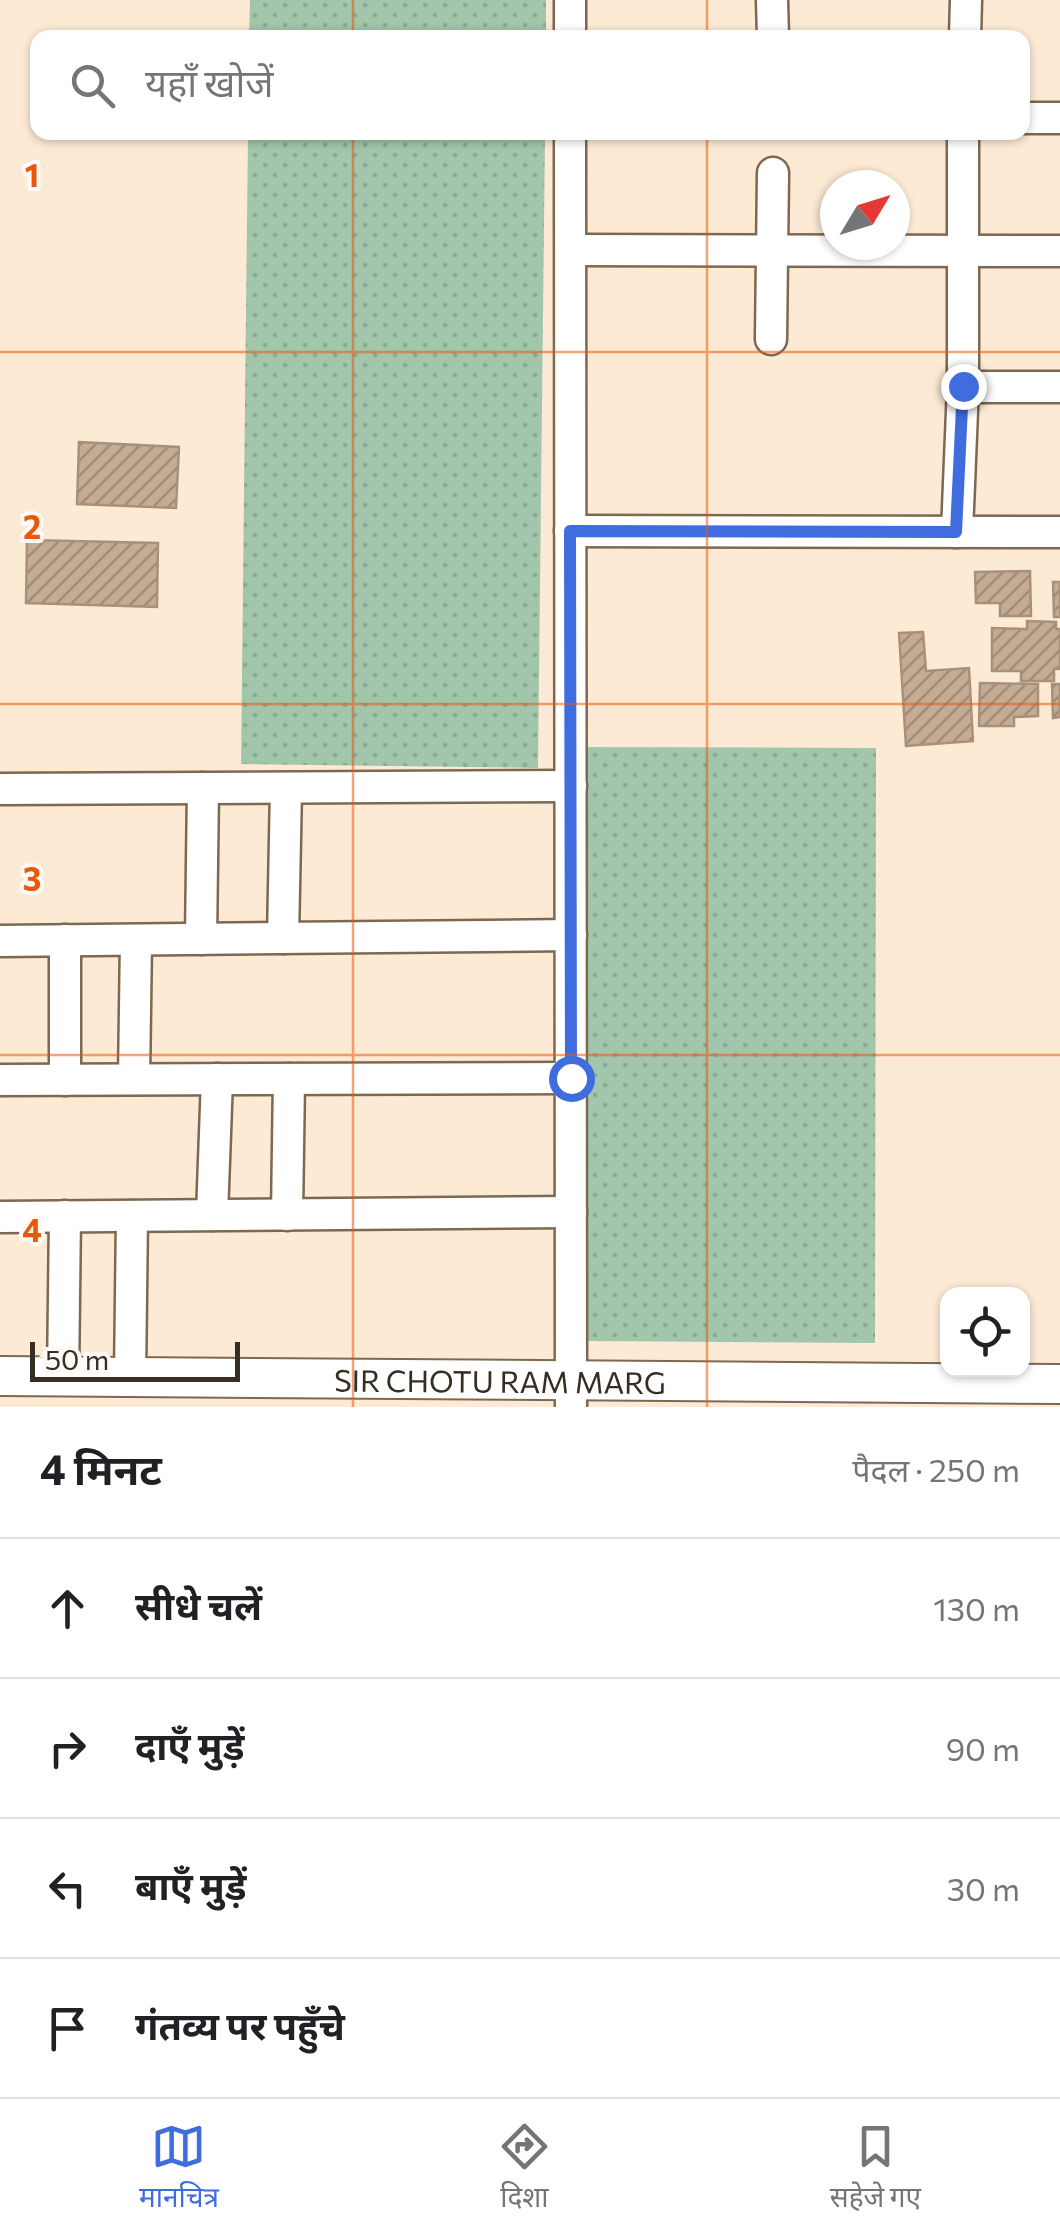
<!DOCTYPE html>
<html lang="hi">
<head>
<meta charset="utf-8">
<style>
  :root { --surface:#fff; --page:#f2f2f2; --text:#202124; --muted:#757577; --line:#e0e0e0; --accent:#406dde }
  body { margin:0; font-family:Commissioner,"Noto Sans Devanagari",sans-serif; background:var(--page); color:var(--text) }
  .controls { position:absolute; right:30px; bottom:30px; display:grid; overflow:hidden; border-radius:20px; box-shadow:0 2px 8px #0004 }
  .controls button { width:90px; height:90px; display:grid; place-items:center; padding:0; border:0; border-bottom:2px solid var(--line); background:var(--surface); color:var(--text); font:50px sans-serif }
  .compass { position:absolute; left:820px; top:170px; width:90px; height:90px; border-radius:50%; background:var(--surface); box-shadow:0 2px 8px #0004; rotate:52deg }
  .scale { position:absolute; left:30px; bottom:25px; width:210px; box-sizing:border-box; padding-left:10px; border:5px solid #362d23; border-top:0; font-size:28px; line-height:35px; white-space:nowrap; color:#362d23; -webkit-text-stroke:8px #fffaf5; paint-order:stroke }
  .stop { position:absolute; width:30px; height:30px; margin:-22px; border:8px solid #406dde; border-radius:50%; background:#fff }
  .stop.end { background:#406dde; border-color:#fff; box-shadow:0 2px 10px #0008 }
  .list { margin:0; padding:0; list-style:none }
  h2 { display:flex; justify-content:space-between; align-items:center; height:130px; margin:0; padding:0 40px; font-size:42px }
  h2 small { font-size:32px; font-weight:400; color:var(--muted) }
  .list li { display:grid; grid-template-columns:65px 1fr auto; gap:30px; align-items:center; box-sizing:border-box; height:140px; padding:0 40px; border-top:2px solid var(--line) }
  .list b { display:block; font-size:38px; white-space:nowrap }
  .list em { font-size:32px; font-style:normal; color:var(--muted) }
  .icon { flex:none; width:55px; height:55px; fill:none; stroke:currentColor; stroke-width:2; stroke-linecap:round; stroke-linejoin:round }
  .map { position:relative; flex:none; width:1060px; height:1407px; overflow:hidden }
  .search { position:absolute; background:var(--surface); box-shadow:0 2px 8px #0004; left:30px; right:30px; top:30px; height:110px; display:flex; align-items:center; gap:25px; box-sizing:border-box; padding:0 35px; border-radius:20px; color:var(--muted); font-size:38px }
  .sheet { height:690px; background:var(--surface) }
  nav { display:flex; justify-content:space-around; align-items:center; box-sizing:border-box; height:140px; border-top:2px solid var(--line); background:var(--surface); font-size:28px; color:var(--muted) }
  nav a { display:grid; justify-items:center; gap:5px }
  nav .on { color:var(--accent) }
  .map>svg:first-child { display:block }
  .green { fill:url(#green-dots) }
  .building { fill:url(#building-hatch); stroke:#a99079; stroke-width:2.5 }
  .lines { fill:none; stroke-linecap:round; stroke-linejoin:round }
  .minor-casing { stroke:#7d6951; stroke-width:35 }
  .tertiary-casing { stroke:#7d6951; stroke-width:42 }
  .minor { stroke:#fff; stroke-width:30 }
  .tertiary { stroke:#fff; stroke-width:38 }
  .route { stroke:#406dde; stroke-width:12 }
  .grid { fill:none; stroke:#e8590c; stroke-width:2.5; stroke-opacity:0.55 }
  .labels { text-anchor:middle; dominant-baseline:central; stroke-width:8; stroke-linejoin:round; paint-order:stroke }
  .street-label { font-size:30px; fill:#362d23; stroke:#fffaf5 }
  .grid-label { font-size:32px; text-anchor:middle; font-weight:bold; fill:#e8590c; stroke:#fffaf5; stroke-width:8; stroke-linejoin:round; paint-order:stroke }
</style>
</head>
<body>
<div class="map">
<svg width="1060" height="1407" viewBox="0 0 1060 1407">
  <defs>
    <pattern id="green-dots" width="8" height="8" patternUnits="userSpaceOnUse" patternTransform="scale(2.5)"><rect width="8" height="8" fill="#a1c6ab"/><path d="M2 2h.1M6 6h.1" fill="none" stroke="#8baa93" stroke-width="1.8" stroke-linecap="round"/></pattern>
    <pattern id="building-hatch" width="6" height="6" patternUnits="userSpaceOnUse" patternTransform="scale(2.5)"><rect width="6" height="6" fill="#c5ab94"/><path d="M-1 1l2-2M0 6l6-6M5 7l2-2" fill="none" stroke="#a18c78"/></pattern>
  </defs>
  <rect width="100%" height="100%" fill="#fdead5"/>
  <!-- green -->
  <g class="green">
    <path d="M250,0H546V37H249Z"/>
    <path d="M248,133H545L538,768L241,764Z"/>
    <path d="M585,747L876,748L875,1343L585,1341Z"/>
  </g>
  <!-- building -->
  <g class="building">
    <path d="M79,442L179,447L176,508L77,504Z"/>
    <path d="M27,540L158,543L157,607L26,603Z"/>
    <path d="M1030,571L1031,616H1000V603H976L975,572Z"/>
    <path d="M1053,582H1060V617H1054Z"/>
    <path d="M1027,621L1056,622V629H1060V669H1054V681H1021V671H992V628L1027,629Z"/>
    <path d="M923,632L926,671L969,668L973,741L906,746L899,633Z"/>
    <path d="M980,683L1038,684V716L1014,717V726H979Z"/>
    <path d="M1052,684H1060V717L1053,718Z"/>
  </g>
  <g class="lines">
    <defs>
      <g id="minor">
        <path d="M570,0V38"/>
        <path d="M772,0L773,38"/>
        <path d="M965,38L966,0"/>
        <path d="M1022,118H1060"/>
        <path d="M570,132L571,1407"/>
        <path d="M571,250L1060,251"/>
        <path d="M771,339L773,173"/>
        <path d="M963,387H1060"/>
        <path d="M570,531L1060,532"/>
        <path d="M957,532L963,387V132"/>
        <path d="M0,789L571,786"/>
        <path d="M283,938L286,788"/>
        <path d="M201,939L203,788"/>
        <path d="M0,941L571,935"/>
        <path d="M134,1079L136,940"/>
        <path d="M0,1080L571,1078"/>
        <path d="M65,1080V940"/>
        <path d="M212,1215L217,1079"/>
        <path d="M287,1215L289,1079"/>
        <path d="M0,1217L571,1212"/>
        <path d="M63,1377L65,1216"/>
        <path d="M130,1377L132,1216"/>
      </g>
      <g id="tertiary">
        <path id="s1" d="M0,1376L1060,1384"/>
      </g>
    </defs>
    <!-- minor casing -->
    <use href="#minor" class="minor-casing"/>
    <!-- tertiary casing -->
    <use href="#tertiary" class="tertiary-casing"/>
    <!-- minor -->
    <use href="#minor" class="minor"/>
    <!-- tertiary -->
    <use href="#tertiary" class="tertiary"/>
  </g>
  <g class="lines">
    <!-- route -->
    <path class="route" d="M571,1078L570,531L956,532L963,386"/>
  </g>
  <!-- grid -->
  <path class="grid" d="M353,0V38M707,0V38M353,132V1407M707,132V1407M0,352H1060M0,704H1060M0,1055H1060"/>
  <g class="labels">
    <!-- street labels -->
    <g class="street-label">
      <text stroke="none"><textPath href="#s1" startOffset="500">SIR CHOTU RAM MARG</textPath></text>
    </g>
  </g>
  <g class="grid-label">
    <text x="32" y="187">1</text>
    <text x="32" y="539">2</text>
    <text x="32" y="891">3</text>
    <text x="32" y="1242">4</text>
  </g>
</svg>
<div class="controls">
<button><svg class="icon" aria-label="locate" viewBox="0 0 24 24"><circle cx="12" cy="12" r="6"/><path d="M12 2v4M12 18v4M2 12h4M18 12h4"/></svg></button>
</div>
<svg class="compass" viewBox="-18 -18 36 36"><path d="M0-13l5 13h-10z" fill="#e53935"/><path d="M0 13l5-13h-10z" fill="#757577"/></svg>
<div class="scale">50 m</div>
<div class="stop" style="left:571px;top:1078px"></div>
<div class="stop end" style="left:963px;top:386px"></div>
<div class="search"><svg class="icon" aria-label="search" viewBox="0 0 24 24"><circle cx="10" cy="10" r="6"/><path d="M15 15l6 6"/></svg>यहाँ खोजें</div>
</div>
<section class="sheet">
<h2>4 मिनट<small>पैदल · 250 m</small></h2>
<ul class="list">
<li><svg class="icon" aria-label="ahead" viewBox="0 0 24 24"><path d="M12 20V5M6 11l6-6 6 6"/></svg><div><b>सीधे चलें</b></div><em>130 m</em></li>
<li><svg class="icon" aria-label="right" viewBox="0 0 24 24"><path d="M7 20v-9h11M14 6l5 5-5 5"/></svg><div><b>दाएँ मुड़ें</b></div><em>90 m</em></li>
<li><svg class="icon" aria-label="left" viewBox="0 0 24 24"><path d="M17 20v-9H6M10 6l-5 5 5 5"/></svg><div><b>बाएँ मुड़ें</b></div><em>30 m</em></li>
<li><svg class="icon" aria-label="arrive" viewBox="0 0 24 24"><path d="M6 21V4h12l-3 4 3 4H6"/></svg><div><b>गंतव्य पर पहुँचे</b></div></li>
</ul>
</section>
<nav>
<a class="on"><svg class="icon" aria-label="map" viewBox="0 0 24 24"><path d="M3 6l6-2 6 2 6-2v14l-6 2-6-2-6 2zM9 4v14M15 6v14"/></svg>मानचित्र</a>
<a><svg class="icon" aria-label="directions" viewBox="0 0 24 24"><path d="M12 3l9 9-9 9-9-9zM9 14v-3h6M13 9l2 2-2 2"/></svg>दिशा</a>
<a><svg class="icon" aria-label="saved" viewBox="0 0 24 24"><path d="M7 4h10v16l-5-4-5 4z"/></svg>सहेजे गए</a>
</nav>
</body>
</html>
